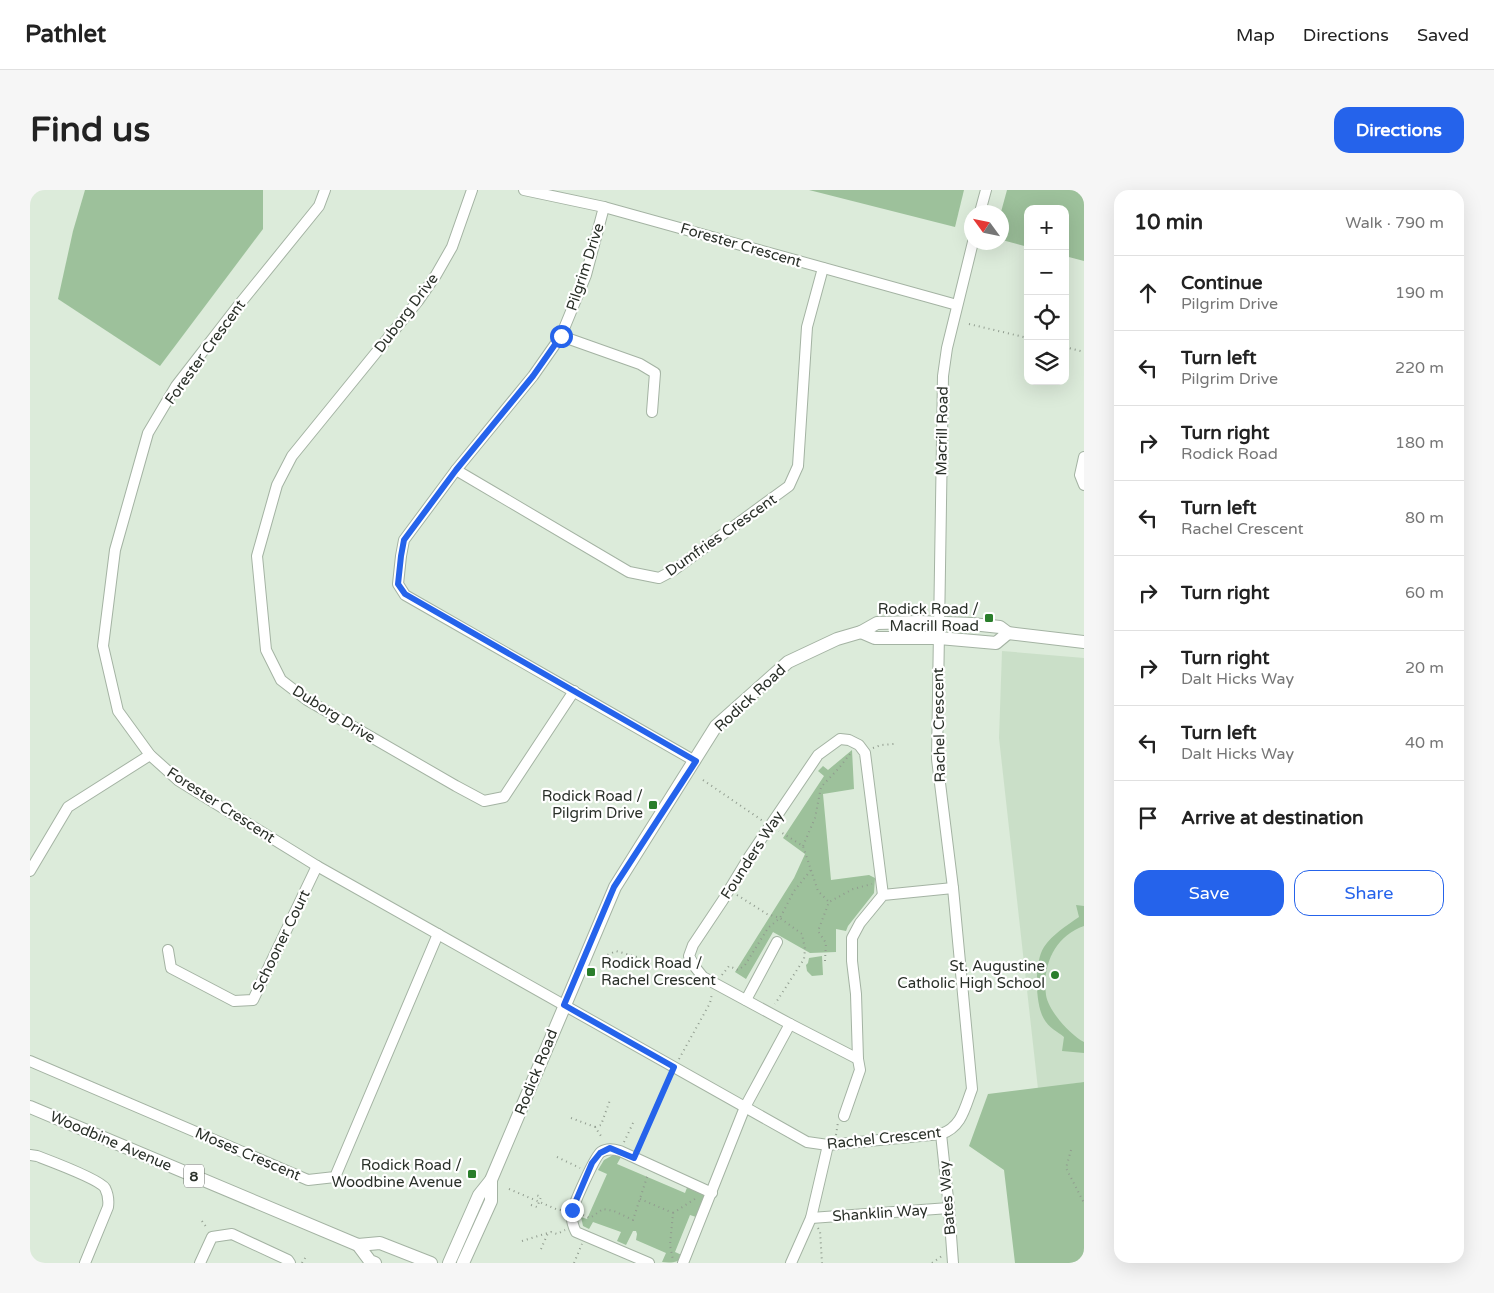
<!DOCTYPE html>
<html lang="en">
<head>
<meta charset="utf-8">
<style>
  :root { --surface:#fff; --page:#f6f6f6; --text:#222; --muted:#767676; --line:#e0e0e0; --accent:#2563eb }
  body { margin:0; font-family:"Varela Round",sans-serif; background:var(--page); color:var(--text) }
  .controls { position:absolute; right:15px; top:15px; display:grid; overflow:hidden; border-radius:10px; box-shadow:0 5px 20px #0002 }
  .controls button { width:45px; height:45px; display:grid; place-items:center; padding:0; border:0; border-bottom:1px solid var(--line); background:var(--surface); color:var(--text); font:25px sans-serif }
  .compass { position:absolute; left:934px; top:15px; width:45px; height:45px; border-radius:50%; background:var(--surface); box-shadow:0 5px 20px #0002; rotate:303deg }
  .stop { position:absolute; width:15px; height:15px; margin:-11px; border:4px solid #2563eb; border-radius:50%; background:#fff }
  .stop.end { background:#2563eb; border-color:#fff; box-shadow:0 1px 5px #0008 }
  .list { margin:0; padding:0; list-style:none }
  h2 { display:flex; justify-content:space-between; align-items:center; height:65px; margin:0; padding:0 20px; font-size:21px }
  h2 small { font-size:16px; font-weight:400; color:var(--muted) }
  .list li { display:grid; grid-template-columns:32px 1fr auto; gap:15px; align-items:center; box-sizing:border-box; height:75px; padding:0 20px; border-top:1px solid var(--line) }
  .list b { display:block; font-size:19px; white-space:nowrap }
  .list p { margin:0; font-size:16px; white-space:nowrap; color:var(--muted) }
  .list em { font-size:16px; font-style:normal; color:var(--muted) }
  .actions { display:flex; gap:10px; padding:15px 20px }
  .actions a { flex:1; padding:11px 0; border:1px solid var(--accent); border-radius:15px; text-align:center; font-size:18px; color:var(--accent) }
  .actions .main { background:var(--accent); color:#fff }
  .icon { flex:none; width:28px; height:28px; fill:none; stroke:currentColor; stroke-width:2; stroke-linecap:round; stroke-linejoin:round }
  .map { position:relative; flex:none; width:1054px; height:1073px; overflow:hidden; border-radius:15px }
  header { display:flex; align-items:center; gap:30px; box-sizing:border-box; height:70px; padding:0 25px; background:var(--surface); border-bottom:1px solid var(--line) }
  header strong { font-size:24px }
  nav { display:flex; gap:28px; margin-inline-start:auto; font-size:18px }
  .intro { display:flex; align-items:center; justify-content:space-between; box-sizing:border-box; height:120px; padding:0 30px }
  h1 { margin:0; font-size:35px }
  .button { padding:12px 22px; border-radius:15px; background:var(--accent); color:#fff; font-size:18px; font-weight:700 }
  main { display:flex; gap:30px; padding:0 30px }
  aside { flex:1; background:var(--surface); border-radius:15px; box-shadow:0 5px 20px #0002 }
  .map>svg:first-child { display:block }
  .built { fill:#cadfc8 }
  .green { fill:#9dc19b }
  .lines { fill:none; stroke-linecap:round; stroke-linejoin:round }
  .minor-casing { stroke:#a4b3a3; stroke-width:12 }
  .major-casing { stroke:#a4b3a3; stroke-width:14 }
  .path { stroke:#919c8f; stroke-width:2; stroke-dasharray:1 4; stroke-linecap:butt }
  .minor { stroke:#fff; stroke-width:10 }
  .major { stroke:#fff; stroke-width:12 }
  .route { stroke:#2563eb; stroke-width:6 }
  .poi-dot { fill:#2a7e2b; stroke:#fff; stroke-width:2 }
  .labels { text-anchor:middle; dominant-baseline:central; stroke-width:4.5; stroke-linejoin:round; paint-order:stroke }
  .shield { fill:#fff; stroke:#6a6e69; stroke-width:1 }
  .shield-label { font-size:14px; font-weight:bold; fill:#2a3029 }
  .street-label { font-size:15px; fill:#2a3029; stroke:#fff }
  .poi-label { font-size:15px; fill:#2a3029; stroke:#fff; text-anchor:end }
</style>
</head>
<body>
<header>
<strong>Pathlet</strong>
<nav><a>Map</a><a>Directions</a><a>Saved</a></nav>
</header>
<div class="intro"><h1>Find us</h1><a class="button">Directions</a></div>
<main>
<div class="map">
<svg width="1054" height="1073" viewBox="0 0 1054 1073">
  <rect width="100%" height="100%" fill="#dcebda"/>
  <!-- built -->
  <path class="built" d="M972,461L1054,468V892L1008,899L969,548Z"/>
  <!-- green -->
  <g class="green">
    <path d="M55,0H233V39L130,176L28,109L43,41Z"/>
    <path d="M779,0H934L925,37Z"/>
    <path d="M977,0H1054V71L1035,66V19H998V57L972,50L971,22Z"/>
    <path d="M822,560L824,599L793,604L801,690L839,685L845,688L844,703L818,736L816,741L806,739V762L780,763L743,742L716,789L705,782L764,688L775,664L753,648L794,586L788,581L793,576L798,580Z"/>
    <path d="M1046,715L1054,716V736C1025,746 1012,775 1016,805C1018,820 1040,845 1054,852V863L1032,861L1034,847C1028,842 1018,837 1014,829C1005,814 1004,772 1014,757C1023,744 1036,736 1049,727Z"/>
    <path d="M792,766L793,785L782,786L777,781L776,775L778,773L779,768Z"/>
    <path d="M1054,892V1073H985L974,980L939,956L958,904Z"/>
    <path d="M583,965L591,967L587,974L655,1003L658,995L677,1005L669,1028L660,1025L645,1062L654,1066C648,1073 641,1073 632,1072L636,1063L606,1050L607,1044L606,1041H603L596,1055L587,1051L591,1042L563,1032L559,1039L553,1036L551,1027L557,1029L577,984L568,980L574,970Z"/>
  </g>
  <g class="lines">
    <defs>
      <g id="minor">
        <path d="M295,0L289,16L208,116L146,196L118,243L85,360L73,456L88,521L120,565L149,591L287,676L777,952L798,955L911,944C932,937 935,917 942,899L923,698L907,569L913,186L917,158L943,52"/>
        <path d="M442,0L422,57L406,85L388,111L262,266L247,295L227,366L236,460L251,490L277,510L426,596L454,611L474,607L544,501"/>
        <path d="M494,0L574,17L927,115"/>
        <path d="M574,17L556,85L531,146L503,186L426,280L374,350L371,366L368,394L375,405L665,571"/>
        <path d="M950,22L956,0"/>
        <path d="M531,146L610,174L625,183L622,222"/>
        <path d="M1054,267L1050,285L1054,295"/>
        <path d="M426,280L599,382L629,388L644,380L759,296L768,276L777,137L793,78"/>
        <path d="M0,681L38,617L120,565"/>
        <path d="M138,760L141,778L204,811L223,810L287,676"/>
        <path d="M716,810L747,752"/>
        <path d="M828,869L760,834L673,787L665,777L659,766L663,755L693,710L719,667L788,565L810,549L819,550L829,555L835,563L853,705"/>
        <path d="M0,871L278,990L305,987L408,744"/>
        <path d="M814,926L830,880L828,869L826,804L822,771V748L830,733L853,705L923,698"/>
        <path d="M911,944L919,1018L923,1073"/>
        <path d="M0,965L7,966C20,971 69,989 75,998C78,1004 79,1010 78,1017L55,1073"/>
        <path d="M781,1028L919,1018"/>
        <path d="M170,1073L182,1047L202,1044L258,1070L260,1073"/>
        <path d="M619,1073L546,1042C543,1036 541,1031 542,1023C543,1015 565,966 571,962C577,958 583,959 590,961L682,1003"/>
        <path d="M653,1073L715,917L760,834"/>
        <path d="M761,1073L781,1028L798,955"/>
      </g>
      <g id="major">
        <path d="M831,442L845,448H909L966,453L978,443"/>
        <path d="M0,917L328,1055L350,1053L401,1073"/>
        <path d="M328,1055L340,1071L345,1073"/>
        <path d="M419,1073L449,1005L461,990L585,697L686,536L758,472L807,449L831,442L847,433L889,432L942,434L970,437L978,443L1054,452"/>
        <path d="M433,1073L461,1011V990"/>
      </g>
    </defs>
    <!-- minor casing -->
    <use href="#minor" class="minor-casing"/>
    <!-- major casing -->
    <use href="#major" class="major-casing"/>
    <!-- path -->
    <g class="path">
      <path d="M939,134L998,148"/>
      <path d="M1035,157L1054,162"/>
      <path d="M843,558L851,555L864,554"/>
      <path d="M673,590L733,631"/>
      <path d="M773,656L785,628L791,597L809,578L820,564H824"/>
      <path d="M781,680L788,701L799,712"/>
      <path d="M707,705L737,724L750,728L772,744L775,759L774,769L745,814"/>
      <path d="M573,767L586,761L628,773L650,772"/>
      <path d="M795,771L796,753L788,741L799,712L823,699L842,694"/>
      <path d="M692,785L699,776L708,780L715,775L738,738L750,728L764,701L781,680L773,656L749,641"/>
      <path d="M649,869L680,813L682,804"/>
      <path d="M541,928L565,937L573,949"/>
      <path d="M565,937L571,935L580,910"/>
      <path d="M806,945L808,932"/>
      <path d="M594,952L604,931"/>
      <path d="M609,957L640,886"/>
      <path d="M1041,960L1036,978L1054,1013"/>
      <path d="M527,967L550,978"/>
      <path d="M479,999L526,1019L531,1020"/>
      <path d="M610,1009L643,1023L640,1055L643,1070"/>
      <path d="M501,1015L507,1017L511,1007L504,1004"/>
      <path d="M643,1023L668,1007"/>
      <path d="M553,1025L560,1028L573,1019L584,1021L603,1030L618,984"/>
      <path d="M172,1031L177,1038"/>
      <path d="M788,1038L790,1041L792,1073"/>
      <path d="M492,1051L521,1042L527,1044L535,1040"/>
      <path d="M511,1059L518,1043"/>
      <path d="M272,1073L277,1065"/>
      <path d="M544,1073L552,1054"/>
      <path d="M902,1073L912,1066"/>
    </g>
    <!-- minor -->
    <use href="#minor" class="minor"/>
    <!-- major -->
    <use href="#major" class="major"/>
  </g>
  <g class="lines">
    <!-- route -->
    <path class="route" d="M531,146L503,186L426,280L374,350L371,366L368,394L375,404L666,571L584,697L534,815L644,877L604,968L580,958L570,963L562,973L542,1020"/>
  </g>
  <!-- markers -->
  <g class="poi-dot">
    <rect x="954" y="423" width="10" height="10" rx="2.5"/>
    <rect x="618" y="610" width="10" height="10" rx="2.5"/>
    <rect x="556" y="777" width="10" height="10" rx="2.5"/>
    <circle cx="1025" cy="785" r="5"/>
    <rect x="437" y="979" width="10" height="10" rx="2.5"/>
  </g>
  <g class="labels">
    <!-- shield labels -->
    <rect class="shield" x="154" y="974.5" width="20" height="23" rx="4"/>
    <g class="shield-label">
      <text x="164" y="986">8</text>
    </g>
    <!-- street labels -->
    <g class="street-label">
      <text transform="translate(711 55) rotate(16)">Forester Crescent</text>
      <text transform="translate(555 77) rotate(-72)">Pilgrim Drive</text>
      <text transform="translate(376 123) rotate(-53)">Duborg Drive</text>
      <text transform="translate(175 162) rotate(-54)">Forester Crescent</text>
      <text transform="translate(912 241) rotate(-89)">Macrill Road</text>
      <text transform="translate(691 345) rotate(-35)">Dumfries Crescent</text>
      <text transform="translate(720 508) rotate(-43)">Rodick Road</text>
      <text transform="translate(304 524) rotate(32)">Duborg Drive</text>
      <text transform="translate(909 535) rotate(-91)">Rachel Crescent</text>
      <text transform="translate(191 615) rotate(33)">Forester Crescent</text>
      <text transform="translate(722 665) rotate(-57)">Founders Way</text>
      <text transform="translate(251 751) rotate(-64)">Schooner Court</text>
      <text transform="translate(506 882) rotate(-68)">Rodick Road</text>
      <text transform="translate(854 948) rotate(-6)">Rachel Crescent</text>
      <text transform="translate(81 951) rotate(23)">Woodbine Avenue</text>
      <text transform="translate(218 964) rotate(23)">Moses Crescent</text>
      <text transform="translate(917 1008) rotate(-95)">Bates Way</text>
      <text transform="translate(850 1023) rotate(-4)">Shanklin Way</text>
    </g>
    <!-- poi labels -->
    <g class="poi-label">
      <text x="949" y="419">Rodick Road /<tspan x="949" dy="17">Macrill Road</tspan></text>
      <text x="613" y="606">Rodick Road /<tspan x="613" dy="17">Pilgrim Drive</tspan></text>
      <text x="571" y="773" text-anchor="start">Rodick Road /<tspan x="571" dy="17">Rachel Crescent</tspan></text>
      <text x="1015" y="776">St. Augustine<tspan x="1015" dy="17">Catholic High School</tspan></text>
      <text x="432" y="975">Rodick Road /<tspan x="432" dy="17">Woodbine Avenue</tspan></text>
    </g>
  </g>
</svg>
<div class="controls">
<button>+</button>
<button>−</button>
<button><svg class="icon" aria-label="locate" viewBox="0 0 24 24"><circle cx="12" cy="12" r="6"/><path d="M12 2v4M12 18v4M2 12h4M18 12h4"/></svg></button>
<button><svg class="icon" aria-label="layers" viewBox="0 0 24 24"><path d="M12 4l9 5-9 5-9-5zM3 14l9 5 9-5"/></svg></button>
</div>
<svg class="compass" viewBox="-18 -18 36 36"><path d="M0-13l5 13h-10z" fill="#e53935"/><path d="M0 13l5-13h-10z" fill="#767676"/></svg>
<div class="stop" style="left:531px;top:146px"></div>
<div class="stop end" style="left:542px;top:1020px"></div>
</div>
<aside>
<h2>10 min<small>Walk · 790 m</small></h2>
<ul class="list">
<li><svg class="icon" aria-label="ahead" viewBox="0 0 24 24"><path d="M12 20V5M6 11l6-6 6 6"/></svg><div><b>Continue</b><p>Pilgrim Drive</p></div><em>190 m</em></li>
<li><svg class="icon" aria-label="left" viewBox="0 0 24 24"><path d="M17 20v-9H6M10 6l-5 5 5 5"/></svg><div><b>Turn left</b><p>Pilgrim Drive</p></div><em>220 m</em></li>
<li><svg class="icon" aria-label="right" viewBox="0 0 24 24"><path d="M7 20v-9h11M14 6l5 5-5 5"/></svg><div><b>Turn right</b><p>Rodick Road</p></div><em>180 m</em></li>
<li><svg class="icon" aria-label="left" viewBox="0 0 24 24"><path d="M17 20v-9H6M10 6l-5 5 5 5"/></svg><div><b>Turn left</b><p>Rachel Crescent</p></div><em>80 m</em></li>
<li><svg class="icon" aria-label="right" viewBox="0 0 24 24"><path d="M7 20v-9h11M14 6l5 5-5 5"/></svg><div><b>Turn right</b></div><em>60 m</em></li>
<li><svg class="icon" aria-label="right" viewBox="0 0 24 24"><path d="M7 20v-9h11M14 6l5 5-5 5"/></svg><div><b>Turn right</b><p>Dalt Hicks Way</p></div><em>20 m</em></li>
<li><svg class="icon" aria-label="left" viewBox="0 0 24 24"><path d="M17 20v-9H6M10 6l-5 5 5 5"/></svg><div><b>Turn left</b><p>Dalt Hicks Way</p></div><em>40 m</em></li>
<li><svg class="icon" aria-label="arrive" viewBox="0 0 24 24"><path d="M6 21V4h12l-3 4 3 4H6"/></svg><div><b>Arrive at destination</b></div></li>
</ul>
<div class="actions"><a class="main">Save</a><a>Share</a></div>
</aside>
</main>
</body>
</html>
